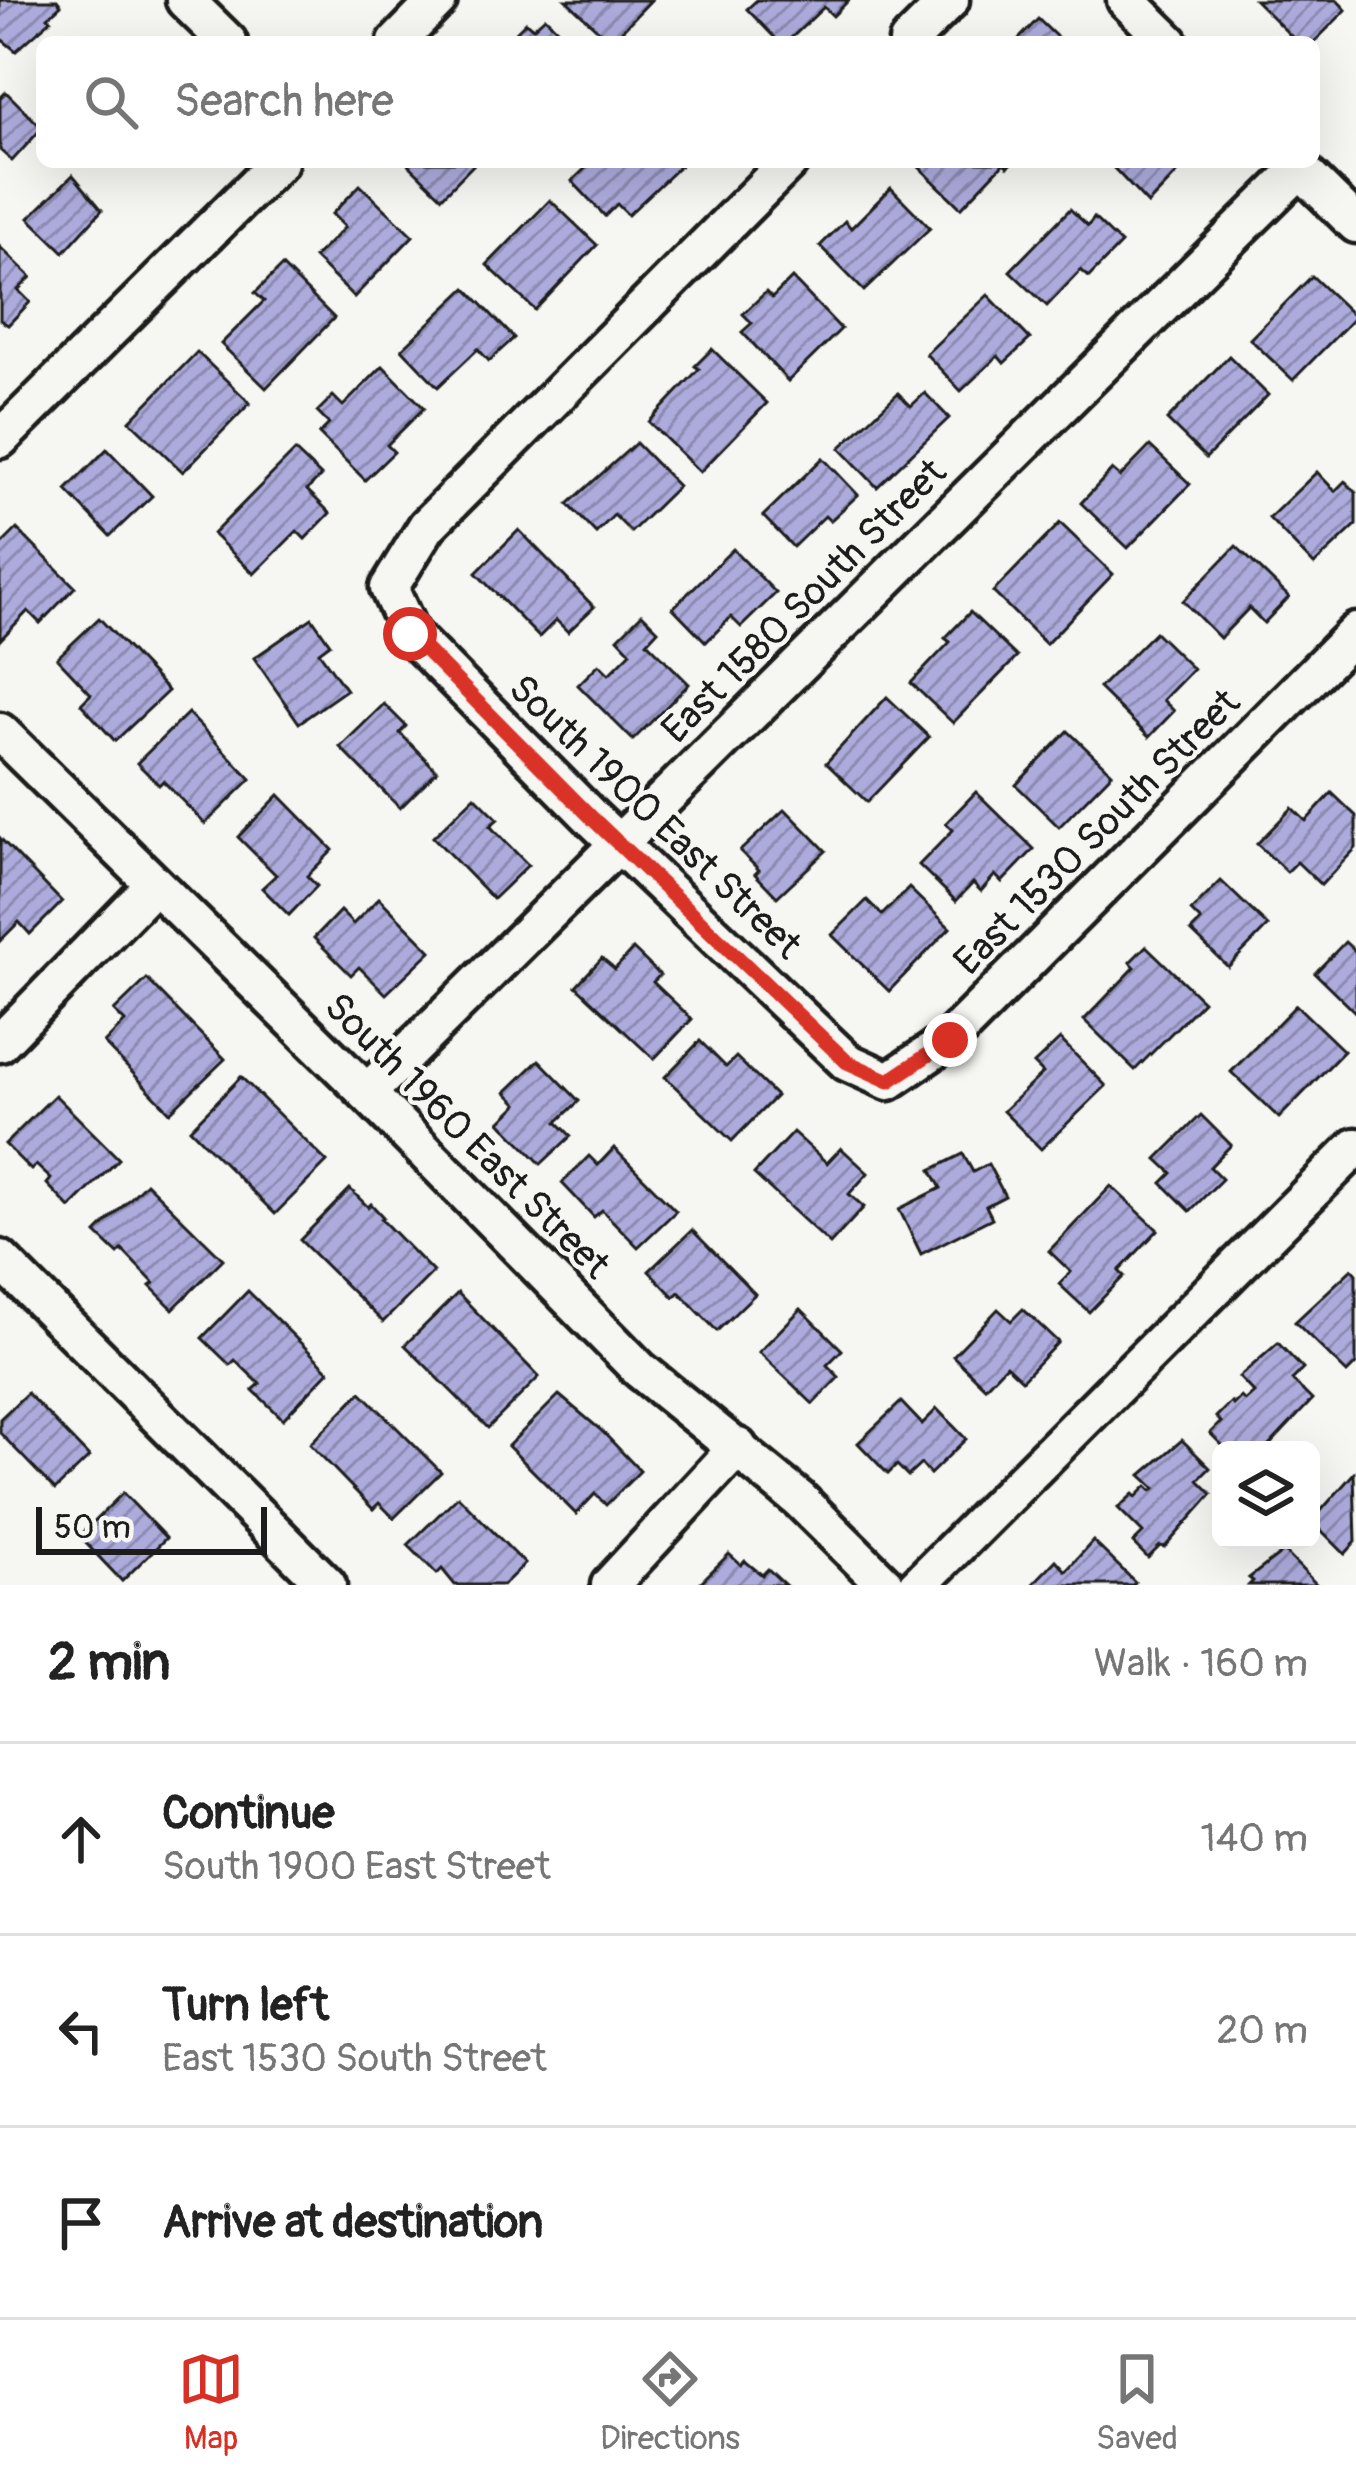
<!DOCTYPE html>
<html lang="en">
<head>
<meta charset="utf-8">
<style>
  :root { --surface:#fff; --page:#f2f2f2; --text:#222; --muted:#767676; --line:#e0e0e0; --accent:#d93025 }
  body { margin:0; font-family:Pangolin,sans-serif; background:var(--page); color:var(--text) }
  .controls { position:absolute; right:36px; bottom:36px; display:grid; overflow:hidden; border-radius:18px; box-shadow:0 12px 48px #0002 }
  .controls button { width:108px; height:108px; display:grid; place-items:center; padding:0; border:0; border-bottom:3px solid var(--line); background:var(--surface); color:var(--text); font:60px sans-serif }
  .scale { position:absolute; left:36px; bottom:30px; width:231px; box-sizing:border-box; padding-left:12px; border:6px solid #1c1c1c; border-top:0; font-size:33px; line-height:42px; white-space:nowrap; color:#1c1c1c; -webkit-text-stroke:9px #f6f6f2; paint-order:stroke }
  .stop { position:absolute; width:36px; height:36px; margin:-27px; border:9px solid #d93025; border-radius:50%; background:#fff }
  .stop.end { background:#d93025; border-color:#fff; box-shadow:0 3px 12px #0008 }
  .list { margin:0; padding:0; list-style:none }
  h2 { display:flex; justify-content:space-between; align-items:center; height:156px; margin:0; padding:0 48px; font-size:51px }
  h2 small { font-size:39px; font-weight:400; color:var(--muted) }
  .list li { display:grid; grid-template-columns:78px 1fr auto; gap:36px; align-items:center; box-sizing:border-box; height:192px; padding:0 48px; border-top:3px solid var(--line) }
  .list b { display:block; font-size:45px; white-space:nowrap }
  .list p { margin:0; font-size:39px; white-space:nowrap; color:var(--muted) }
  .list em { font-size:39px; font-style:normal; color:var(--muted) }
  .icon { flex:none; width:66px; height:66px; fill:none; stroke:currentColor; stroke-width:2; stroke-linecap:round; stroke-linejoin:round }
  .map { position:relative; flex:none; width:1356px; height:1585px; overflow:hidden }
  .search { position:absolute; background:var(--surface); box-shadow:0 12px 48px #0002; left:36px; right:36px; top:36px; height:132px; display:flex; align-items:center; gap:30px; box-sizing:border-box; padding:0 42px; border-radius:18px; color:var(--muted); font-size:45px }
  .sheet { height:732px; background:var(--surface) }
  nav { display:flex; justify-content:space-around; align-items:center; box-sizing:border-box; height:168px; border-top:3px solid var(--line); background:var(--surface); font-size:33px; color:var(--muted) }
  nav a { display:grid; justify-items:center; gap:6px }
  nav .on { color:var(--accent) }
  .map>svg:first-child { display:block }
  .building { fill:url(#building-hatch); stroke:#1c1c1c; stroke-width:3 }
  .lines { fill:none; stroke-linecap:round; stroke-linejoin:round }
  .minor-casing { stroke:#1c1c1c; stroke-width:45 }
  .minor { stroke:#f6f6f2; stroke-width:36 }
  .route { stroke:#d93025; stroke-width:15 }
  .labels { text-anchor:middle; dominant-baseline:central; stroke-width:9; stroke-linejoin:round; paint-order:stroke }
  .street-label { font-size:39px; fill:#1c1c1c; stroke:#f6f6f2 }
</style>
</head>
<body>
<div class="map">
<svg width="1356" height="1585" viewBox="0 0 1356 1585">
  <defs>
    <pattern id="building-hatch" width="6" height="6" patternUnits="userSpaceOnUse" patternTransform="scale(3)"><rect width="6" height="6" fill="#adabdc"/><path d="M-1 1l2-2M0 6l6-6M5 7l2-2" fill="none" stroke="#8c8ab2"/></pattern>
  </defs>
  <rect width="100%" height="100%" fill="#f6f6f2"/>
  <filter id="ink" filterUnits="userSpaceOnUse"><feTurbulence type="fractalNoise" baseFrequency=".00833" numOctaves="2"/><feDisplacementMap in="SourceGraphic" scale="24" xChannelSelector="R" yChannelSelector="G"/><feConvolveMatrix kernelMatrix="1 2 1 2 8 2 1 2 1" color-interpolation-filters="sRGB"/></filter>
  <g filter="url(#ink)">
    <!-- building -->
    <g class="building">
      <path d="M0,0H57L61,5L48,17L51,20L16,51L0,38Z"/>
      <path d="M566,0H651L611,42Z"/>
      <path d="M757,0H849L833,16L824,7L787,42H779L747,9Z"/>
      <path d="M1255,0H1337L1346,10L1314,42H1297Z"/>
      <path d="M545,17L570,42H506L526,22L533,28Z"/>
      <path d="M1038,19L1062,42H1016Z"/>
      <path d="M6,92L42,128L12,161L0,150V98Z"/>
      <path d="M406,162H476L442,197Z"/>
      <path d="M592,162H684L628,215L617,204L605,216L572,181Z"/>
      <path d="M914,162H1012L1008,167L1004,163L961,208Z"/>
      <path d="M1108,162H1188L1148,204Z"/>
      <path d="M73,175L102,210L64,252L29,218Z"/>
      <path d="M360,185L413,236L354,297L314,258L345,227L332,214Z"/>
      <path d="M891,188L930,228L864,291L820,246L845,221L851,228Z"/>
      <path d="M550,200L597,245L535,310L487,265Z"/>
      <path d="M1070,209L1088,226L1094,218L1121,244L1089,277L1081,270L1047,306L1010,271Z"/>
      <path d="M0,247L31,277L18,290L30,302L8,325L0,320Z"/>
      <path d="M282,266L334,318L266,388L221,344L264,301L255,293Z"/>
      <path d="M1312,276L1355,317L1293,380L1250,339Z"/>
      <path d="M792,278L841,329L788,381L742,332L752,323L743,314L766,292L772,298Z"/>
      <path d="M466,288L514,338L489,361L478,349L438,387L402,349Z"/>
      <path d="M988,295L1030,339L1004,363L998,356L961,391L926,354Z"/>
      <path d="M712,349L767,403L700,472L649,422L699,369L695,366Z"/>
      <path d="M197,352L250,403L183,472L130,421Z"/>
      <path d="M1229,356L1268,395L1206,458L1167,420Z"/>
      <path d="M383,366L424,408L387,445L394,452L365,480L319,434L329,424L317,412L333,396L343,406Z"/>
      <path d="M898,393L911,406L925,393L949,418L877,487L840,448Z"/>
      <path d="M636,443L678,486L631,532L614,515L596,533L568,504Z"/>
      <path d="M1150,446L1190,484L1128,548L1081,503L1112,470L1120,477Z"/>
      <path d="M107,449L152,496L110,536L66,490Z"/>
      <path d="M295,451L321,476L307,490L330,513L305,539L297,531L254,574L213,534Z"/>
      <path d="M823,458L858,495L830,521L825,516L793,547L763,516Z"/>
      <path d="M1317,472L1335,491L1345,481L1356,492V525L1314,565L1269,518Z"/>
      <path d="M1060,523L1113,574L1046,644L993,592Z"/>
      <path d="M17,529L75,587L40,623L28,611L0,640V546Z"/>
      <path d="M519,530L594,607L568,632L556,620L539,637L476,573Z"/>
      <path d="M1236,546L1289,597L1264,623L1249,608L1220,638L1183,601Z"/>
      <path d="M733,549L776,593L741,627L731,617L706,642L673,608Z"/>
      <path d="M970,612L1017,657L953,723L911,683L950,642L945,638Z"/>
      <path d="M642,614L658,630L647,642L689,684L633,740L578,685L599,664L609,674L631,652L618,638Z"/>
      <path d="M99,618L168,691L115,741L81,704L91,694L57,658Z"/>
      <path d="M312,618L330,644L319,652L346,690L299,723L254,658Z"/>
      <path d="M1155,632L1193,669L1163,700L1174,711L1149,737L1099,688Z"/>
      <path d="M887,697L929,737L867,802L826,763Z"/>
      <path d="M384,704L406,726L400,733L437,771L400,808L340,747Z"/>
      <path d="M188,713L251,779L205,824L163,781L159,785L137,763Z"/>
      <path d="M1068,731L1112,773L1059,827L1016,785Z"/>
      <path d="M976,792L1034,849L1002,882L995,875L981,891L973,883L956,901L919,865L953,830L946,823Z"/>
      <path d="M1332,793L1356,816V848L1321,885L1297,862L1287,872L1257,844L1292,808L1306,821Z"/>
      <path d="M279,795L333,850L307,876L317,886L289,915L262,888L276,875L238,837Z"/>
      <path d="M475,796L498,819L490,826L528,865L493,899L433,837Z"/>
      <path d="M785,809L826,851L777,897L755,874L759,870L740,851Z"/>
      <path d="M0,838L62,902L30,934L19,922L0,941Z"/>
      <path d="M1221,881L1268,926L1228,967L1191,931L1201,921L1191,911Z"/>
      <path d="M909,888L950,928L889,991L832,935L867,900L882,915Z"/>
      <path d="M379,898L431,951L386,994L359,967L351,975L314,938L340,911L353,924Z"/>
      <path d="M1345,942L1356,952V1013L1315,973Z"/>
      <path d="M1146,946L1203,1001L1135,1070L1084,1020L1135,967L1130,962Z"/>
      <path d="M633,949L660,975L653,982L692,1019L654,1059L576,986L602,958L615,969Z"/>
      <path d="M147,979L225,1059L170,1112L104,1043L125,1022L114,1011Z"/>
      <path d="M1296,1005L1344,1051L1279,1118L1231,1072Z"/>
      <path d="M1060,1039L1106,1086L1041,1149L1003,1111L1043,1073L1034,1064Z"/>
      <path d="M700,1041L726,1067L736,1057L776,1096L732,1141L665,1077Z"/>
      <path d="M539,1060L579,1101L557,1122L571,1136L541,1164L500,1122L518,1104L506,1092Z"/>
      <path d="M241,1077L327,1162L275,1214L190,1129Z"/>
      <path d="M55,1095L119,1159L70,1208L47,1184L51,1179L36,1165L31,1170L5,1144Z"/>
      <path d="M1201,1115L1231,1145L1210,1167L1222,1179L1190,1211L1162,1183L1172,1173L1157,1159Z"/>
      <path d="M793,1132L827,1163L841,1148L868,1173L849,1194L864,1207L830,1244L754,1174Z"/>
      <path d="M614,1148L676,1211L638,1247L602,1210L594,1217L562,1183L589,1156L598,1165Z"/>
      <path d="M963,1154L973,1172L988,1164L1005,1196L986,1206L992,1218L921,1254L899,1209L941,1188L931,1170Z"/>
      <path d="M146,1183L223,1259L173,1309L150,1286L154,1283L122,1250L118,1254L96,1233Z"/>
      <path d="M1111,1186L1158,1230L1119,1271L1124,1276L1089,1312L1059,1284L1071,1272L1049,1251Z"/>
      <path d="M350,1189L368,1207L371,1204L383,1217L381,1219L433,1272L383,1322L300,1240Z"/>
      <path d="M692,1230L755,1294L717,1331L679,1292L674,1297L649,1271Z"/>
      <path d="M1352,1269L1356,1274V1364L1347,1373L1295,1322Z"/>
      <path d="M248,1291L329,1371L283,1419L253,1390L260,1384L235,1360L230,1365L202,1338Z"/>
      <path d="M458,1293L539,1377L488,1428L405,1345Z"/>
      <path d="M801,1309L842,1350L827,1365L839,1377L813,1404L759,1352Z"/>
      <path d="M998,1309L1011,1321L1023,1309L1058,1342L1022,1380L1006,1365L985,1387L953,1356Z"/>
      <path d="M1278,1343L1303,1369L1292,1380L1312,1400L1265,1450H1227L1210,1433L1221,1422L1216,1417L1231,1402L1233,1405L1241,1397L1245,1401L1254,1393L1239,1377Z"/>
      <path d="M361,1392L441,1472L394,1518L379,1503L373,1509L310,1444Z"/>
      <path d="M27,1393L89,1457L55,1490L0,1433V1419Z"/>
      <path d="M559,1395L602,1431L640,1471L606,1505L595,1494L576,1514L508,1446Z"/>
      <path d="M901,1402L922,1424L937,1409L966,1439L930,1474L921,1464L908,1476L897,1465L888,1474L858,1443Z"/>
      <path d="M1182,1440L1210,1468L1198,1480L1212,1494L1165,1547L1160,1546L1148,1558L1133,1543L1143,1533L1118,1508L1133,1494L1136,1497L1147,1486L1152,1491L1155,1488L1141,1475Z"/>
      <path d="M1354,1473L1356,1542L1345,1554L1312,1521Z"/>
      <path d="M123,1493L166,1538L122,1581L79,1536Z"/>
      <path d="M458,1496L525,1564L503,1585H455L442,1569L437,1574L408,1545Z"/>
      <path d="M1093,1541L1135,1582L1133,1585H1032L1056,1560L1066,1571Z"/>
      <path d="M1284,1551L1317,1585H1249L1253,1581L1249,1578Z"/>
      <path d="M729,1554L741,1565L745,1561L762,1575L768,1569L785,1585H698Z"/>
    </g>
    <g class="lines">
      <defs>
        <g id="minor">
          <path d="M185,0L228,42"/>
          <path d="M1126,0L1169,42"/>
          <path d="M397,42L438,0"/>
          <path d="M908,42L950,0"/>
          <path d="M789,162L427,526L389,588L410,634L593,819L847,1062L889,1081L949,1040L1356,632"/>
          <path d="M1293,162L1356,224"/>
          <path d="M0,439L279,162"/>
          <path d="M0,732L367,1093L640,1370L800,1500L886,1585"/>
          <path d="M0,1043L154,885"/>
          <path d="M367,1093L1300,169"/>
          <path d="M0,1259L327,1585"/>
          <path d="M610,1585L738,1447"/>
          <path d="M918,1585L1356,1147"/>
        </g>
      </defs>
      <!-- minor casing -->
      <use href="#minor" class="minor-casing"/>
      <!-- minor -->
      <use href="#minor" class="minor"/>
    </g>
  </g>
  <g class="lines" filter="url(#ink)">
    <!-- route -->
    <path class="route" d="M410,634L593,819L847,1062L889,1081L950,1040"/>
  </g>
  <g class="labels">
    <!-- street labels -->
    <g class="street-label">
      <text transform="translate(804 601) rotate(-45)">East 1580 South Street</text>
      <text transform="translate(655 817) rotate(44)">South 1900 East Street</text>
      <text transform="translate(1097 832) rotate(-45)">East 1530 South Street</text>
      <text transform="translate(467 1136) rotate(45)">South 1960 East Street</text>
    </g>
  </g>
</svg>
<div class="controls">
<button><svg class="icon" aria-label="layers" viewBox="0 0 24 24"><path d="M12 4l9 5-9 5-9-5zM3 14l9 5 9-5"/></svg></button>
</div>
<div class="scale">50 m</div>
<div class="stop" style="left:410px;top:634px"></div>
<div class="stop end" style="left:950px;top:1040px"></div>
<div class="search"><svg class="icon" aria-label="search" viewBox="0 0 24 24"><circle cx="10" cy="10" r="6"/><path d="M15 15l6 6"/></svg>Search here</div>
</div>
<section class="sheet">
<h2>2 min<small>Walk · 160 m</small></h2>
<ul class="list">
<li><svg class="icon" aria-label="ahead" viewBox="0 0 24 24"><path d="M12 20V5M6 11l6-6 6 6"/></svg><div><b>Continue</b><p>South 1900 East Street</p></div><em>140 m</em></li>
<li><svg class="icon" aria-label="left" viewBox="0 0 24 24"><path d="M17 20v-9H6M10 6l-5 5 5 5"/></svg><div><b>Turn left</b><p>East 1530 South Street</p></div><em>20 m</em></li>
<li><svg class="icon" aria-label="arrive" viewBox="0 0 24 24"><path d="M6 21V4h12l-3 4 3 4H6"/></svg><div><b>Arrive at destination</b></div></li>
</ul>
</section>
<nav>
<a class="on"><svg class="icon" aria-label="map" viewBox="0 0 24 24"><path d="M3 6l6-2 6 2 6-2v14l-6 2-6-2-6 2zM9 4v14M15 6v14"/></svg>Map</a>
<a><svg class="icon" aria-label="directions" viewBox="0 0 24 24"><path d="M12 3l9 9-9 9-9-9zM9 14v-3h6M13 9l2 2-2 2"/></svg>Directions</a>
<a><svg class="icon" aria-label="saved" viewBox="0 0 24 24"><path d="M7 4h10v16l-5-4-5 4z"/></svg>Saved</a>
</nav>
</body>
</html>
